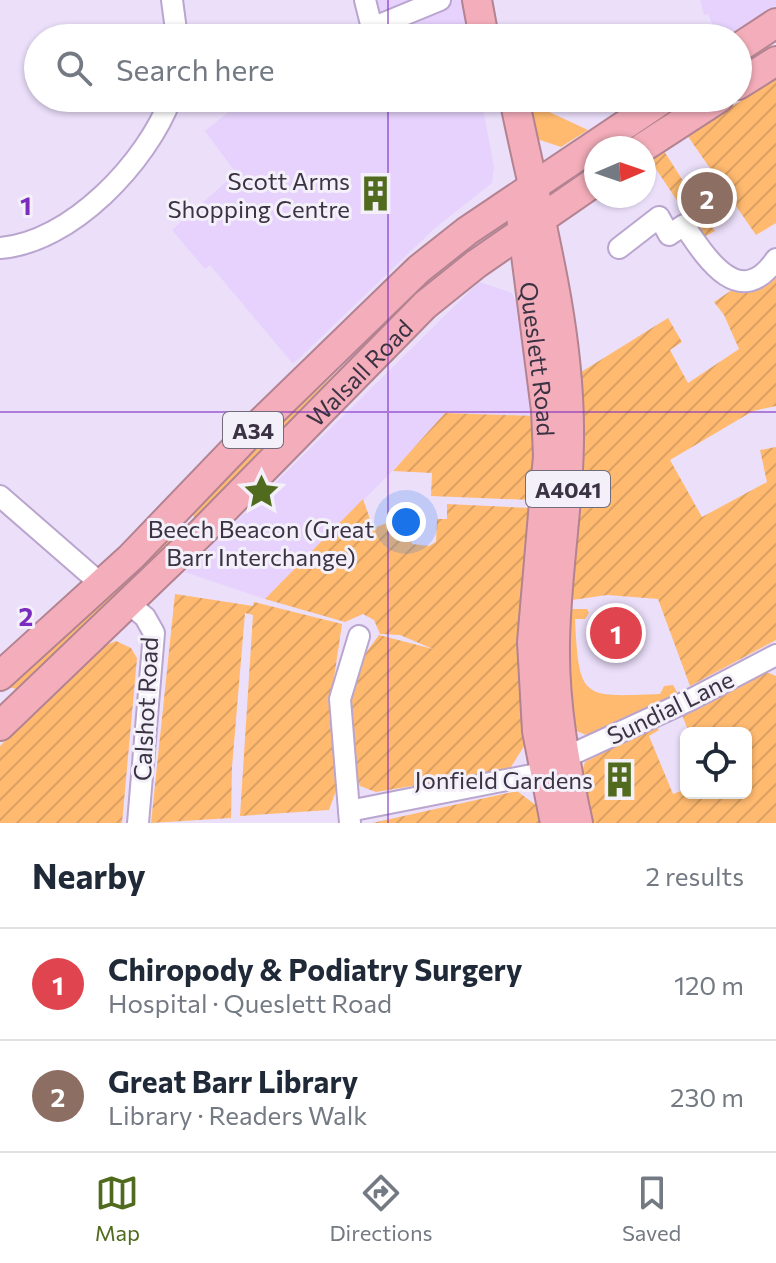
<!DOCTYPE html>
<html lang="en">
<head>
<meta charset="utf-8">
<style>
  :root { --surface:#fff; --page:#f6f6f7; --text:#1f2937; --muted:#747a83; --line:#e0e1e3; --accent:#506b1e }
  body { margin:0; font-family:Commissioner,sans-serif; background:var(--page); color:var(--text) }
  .controls { position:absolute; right:24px; bottom:24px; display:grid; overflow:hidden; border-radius:12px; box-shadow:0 2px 6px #0004 }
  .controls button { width:72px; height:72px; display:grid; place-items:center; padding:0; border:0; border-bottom:2px solid var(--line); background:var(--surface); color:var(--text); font:40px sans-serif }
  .compass { position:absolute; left:584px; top:136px; width:72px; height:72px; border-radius:50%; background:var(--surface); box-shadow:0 2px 6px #0004; rotate:88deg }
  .you { position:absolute; left:406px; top:522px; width:28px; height:28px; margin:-20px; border:6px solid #fff; border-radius:50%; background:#1a73e8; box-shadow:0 0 0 12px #1a73e833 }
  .badge { display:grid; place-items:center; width:52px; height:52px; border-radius:50%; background:var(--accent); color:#fff; font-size:26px; font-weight:700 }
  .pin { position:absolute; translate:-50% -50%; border:4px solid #fff; box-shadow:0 2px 8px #0006 }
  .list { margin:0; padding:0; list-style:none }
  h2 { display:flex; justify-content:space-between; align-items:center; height:104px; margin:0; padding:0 32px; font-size:34px }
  h2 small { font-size:26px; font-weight:400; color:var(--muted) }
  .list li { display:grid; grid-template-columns:52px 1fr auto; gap:24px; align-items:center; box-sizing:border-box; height:112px; padding:0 32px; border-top:2px solid var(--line) }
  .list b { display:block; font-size:30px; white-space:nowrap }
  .list p { margin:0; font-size:26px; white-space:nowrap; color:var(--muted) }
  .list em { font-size:26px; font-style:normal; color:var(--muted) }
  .icon { flex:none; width:44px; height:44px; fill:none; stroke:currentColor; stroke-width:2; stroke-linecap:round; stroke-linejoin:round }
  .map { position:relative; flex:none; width:776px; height:823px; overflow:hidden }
  .search { position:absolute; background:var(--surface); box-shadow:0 2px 6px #0004; left:24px; right:24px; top:24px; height:88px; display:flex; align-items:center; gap:20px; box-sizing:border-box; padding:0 28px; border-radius:44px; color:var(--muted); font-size:30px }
  .sheet { height:328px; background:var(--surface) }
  nav { display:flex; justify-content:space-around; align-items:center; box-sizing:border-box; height:112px; border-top:2px solid var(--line); background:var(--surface); font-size:22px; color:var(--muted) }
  nav a { display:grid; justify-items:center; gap:4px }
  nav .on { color:var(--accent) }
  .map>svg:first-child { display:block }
  .built { fill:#e6d2fc }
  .grass { fill:#ffba70 }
  .garden { fill:url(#garden-furrows) }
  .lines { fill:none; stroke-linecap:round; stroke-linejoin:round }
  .minor-casing { stroke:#baa5cf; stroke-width:24 }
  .highway-casing { stroke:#b38391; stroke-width:32 }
  .minor { stroke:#fff; stroke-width:20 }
  .highway { stroke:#f4aebb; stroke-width:28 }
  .grid { fill:none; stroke:#7b2cbf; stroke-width:2; stroke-opacity:0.55 }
  .labels { text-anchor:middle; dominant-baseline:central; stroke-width:6; stroke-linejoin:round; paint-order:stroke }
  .shield { fill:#f4f0f9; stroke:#726c7a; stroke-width:2 }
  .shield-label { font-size:22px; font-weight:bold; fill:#3b3344 }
  .poi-label { font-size:24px; fill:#3b3344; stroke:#f4f0f9; text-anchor:end }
  .street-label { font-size:24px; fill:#3b3344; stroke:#f4f0f9 }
  .grid-label { font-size:26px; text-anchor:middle; font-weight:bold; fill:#7b2cbf; stroke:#f4f0f9; stroke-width:6; stroke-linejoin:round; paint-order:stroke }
</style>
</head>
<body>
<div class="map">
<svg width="776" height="823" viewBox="0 0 776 823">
  <defs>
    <pattern id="garden-furrows" width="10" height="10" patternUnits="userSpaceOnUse" patternTransform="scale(2)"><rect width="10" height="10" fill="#ffba70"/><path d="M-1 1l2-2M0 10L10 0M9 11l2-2" fill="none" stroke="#dba062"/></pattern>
  </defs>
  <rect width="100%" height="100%" fill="#ebdffa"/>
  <!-- built -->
  <g class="built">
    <path d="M375,0H462L469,38H335L378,18Z"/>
    <path d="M700,0H776V6L726,38H718L708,14L704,15Z"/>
    <path d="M246,98H481L494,167L492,183L435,228L293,364L210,265L205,269L172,230L236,173L205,131Z"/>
    <path d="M479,282L512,293L522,315L534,416L445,413L426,437L265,599L185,572Z"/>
  </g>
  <!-- grass -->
  <g class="grass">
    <path d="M530,103L588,130L561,147L537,139Z"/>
    <path d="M343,366L349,371L202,519L195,518L190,511L285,411L299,407Z"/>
    <path d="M178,527L187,537L16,689L9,687L114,585L152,557Z"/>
    <path d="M569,609H587L589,613L585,619H575C579,700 582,697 660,694L664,686L673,685L678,694L589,736L574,730L568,682Z"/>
  </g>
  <!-- garden -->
  <g class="garden">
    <path d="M776,75V223L756,235L687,135L766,85L764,82Z"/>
    <path d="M664,151L715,231L702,238L650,160Z"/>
    <path d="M776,270V406L753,411L670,460L702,517L767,482L760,450L776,447V640L690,686L658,599L607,595L572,600L583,430L578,374L668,318L682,342L670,350L688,383L739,349L724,315L714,302L738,286Z"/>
    <path d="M445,413L534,416L531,500L431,496L432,473L393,471Z"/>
    <path d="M363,499L373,528L399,519L400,535L411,537L412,544L429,546L436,542L437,519H447V504L530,508C523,592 517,655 528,740L509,770L376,792L360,786L356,779L350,701L360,661L379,635L433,649L400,635L380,634L374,620L363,614L345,622L265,599Z"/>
    <path d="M175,594L253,606L254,602L342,624L329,712L337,788L329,810L240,816L253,615L245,613L232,767L231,818L151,823Z"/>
    <path d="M116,641L131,648L137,658L122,823H0V746L99,648Z"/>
    <path d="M764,671L776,676V823H592L580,778L585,762L656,725L659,730L649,736L673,794L686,789V793H746V733H689L681,712Z"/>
    <path d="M517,791L537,806L540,823H372Z"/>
  </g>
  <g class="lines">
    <defs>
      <g id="minor">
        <path d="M172,0L177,38"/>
        <path d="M365,0L372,28L440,0"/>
        <path d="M0,248C71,243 147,162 171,98"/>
        <path d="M619,248L659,217L669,235L684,225C706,258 740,312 776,259"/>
        <path d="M0,496L101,584"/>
        <path d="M129,604L145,617L154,633L138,823"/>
        <path d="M349,811L542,773L564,758L690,700L776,655"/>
        <path d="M350,823L340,699L359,636"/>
      </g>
      <g id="highway">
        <path d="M477,0L484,38"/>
        <path d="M738,48L776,23"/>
        <path d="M738,85L776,61"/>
        <path d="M514,98C536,206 568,316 569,426C570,499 556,571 555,643C554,705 565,763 578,823"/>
        <path d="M642,148L719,98"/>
        <path id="s1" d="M521,216L546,410L548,456L532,642L537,731L555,823"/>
        <path d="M0,676L131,557L251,432L419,269L467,231L665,98"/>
        <path id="s2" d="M0,726L201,533L425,305L476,264L596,181"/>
      </g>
    </defs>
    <!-- minor casing -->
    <use href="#minor" class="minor-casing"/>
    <!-- highway casing -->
    <use href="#highway" class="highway-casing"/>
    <!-- minor -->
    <use href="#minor" class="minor"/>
    <!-- highway -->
    <use href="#highway" class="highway"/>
  </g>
  <!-- grid -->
  <path class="grid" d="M388,0V38M388,98V823M0,412H776"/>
  <!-- icons -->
  <defs>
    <symbol id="building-bare" viewBox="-9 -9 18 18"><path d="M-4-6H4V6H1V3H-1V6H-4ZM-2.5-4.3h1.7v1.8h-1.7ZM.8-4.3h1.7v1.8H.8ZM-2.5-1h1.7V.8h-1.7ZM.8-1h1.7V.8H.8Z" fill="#506b1e" stroke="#f4f0f9" stroke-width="2.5" paint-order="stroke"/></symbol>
    <symbol id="sight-bare" viewBox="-9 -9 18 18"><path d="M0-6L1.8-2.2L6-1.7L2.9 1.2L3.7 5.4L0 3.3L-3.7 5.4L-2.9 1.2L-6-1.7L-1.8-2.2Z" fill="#506b1e" stroke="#f4f0f9" stroke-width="2.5" paint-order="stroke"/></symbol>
  </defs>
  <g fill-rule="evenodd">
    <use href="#building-bare" x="350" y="168" width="51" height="51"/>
    <use href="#sight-bare" x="236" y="466" width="51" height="51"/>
    <use href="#building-bare" x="594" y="754" width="51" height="51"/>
  </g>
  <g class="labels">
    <!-- shield labels -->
    <g class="shield">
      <rect x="223" y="412" width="60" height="36" rx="6"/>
      <rect x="526" y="471" width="84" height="36" rx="6"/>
    </g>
    <g class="shield-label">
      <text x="253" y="430">A34</text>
      <text x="568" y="489">A4041</text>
    </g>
    <!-- poi labels -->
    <g class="poi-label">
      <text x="350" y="180">Scott Arms<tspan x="350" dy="28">Shopping Centre</tspan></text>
      <text x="261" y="528" text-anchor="middle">Beech Beacon (Great<tspan x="261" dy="28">Barr Interchange)</tspan></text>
      <text x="593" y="779">Jonfield Gardens</text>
    </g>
    <!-- street labels -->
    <g class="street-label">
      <text stroke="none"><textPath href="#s1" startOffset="144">Queslett Road</textPath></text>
      <text stroke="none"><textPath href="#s2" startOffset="504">Walsall Road</textPath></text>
      <text transform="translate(670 707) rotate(-26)">Sundial Lane</text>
      <text transform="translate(145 709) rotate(-87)">Calshot Road</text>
    </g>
  </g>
  <g class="grid-label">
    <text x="26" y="215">1</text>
    <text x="26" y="626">2</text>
  </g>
</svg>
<div class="controls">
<button><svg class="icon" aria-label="locate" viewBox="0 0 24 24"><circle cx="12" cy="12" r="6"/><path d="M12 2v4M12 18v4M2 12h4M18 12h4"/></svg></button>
</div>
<svg class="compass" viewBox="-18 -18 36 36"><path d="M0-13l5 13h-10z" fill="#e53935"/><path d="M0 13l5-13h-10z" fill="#747a83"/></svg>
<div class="you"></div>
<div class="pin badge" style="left:616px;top:633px;background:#e0444e">1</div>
<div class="pin badge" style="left:707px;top:198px;background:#8d6e63">2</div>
<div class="search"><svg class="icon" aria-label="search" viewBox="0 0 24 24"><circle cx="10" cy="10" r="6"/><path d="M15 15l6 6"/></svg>Search here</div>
</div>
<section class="sheet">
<h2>Nearby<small>2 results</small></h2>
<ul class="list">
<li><span class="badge" style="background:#e0444e">1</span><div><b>Chiropody &amp; Podiatry Surgery</b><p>Hospital · Queslett Road</p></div><em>120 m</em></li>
<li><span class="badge" style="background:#8d6e63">2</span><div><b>Great Barr Library</b><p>Library · Readers Walk</p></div><em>230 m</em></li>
</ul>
</section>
<nav>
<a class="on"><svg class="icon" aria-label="map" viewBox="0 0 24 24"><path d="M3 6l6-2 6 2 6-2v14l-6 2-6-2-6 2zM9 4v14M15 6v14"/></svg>Map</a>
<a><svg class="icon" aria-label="directions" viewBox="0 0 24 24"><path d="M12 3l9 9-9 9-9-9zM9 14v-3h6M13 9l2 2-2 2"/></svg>Directions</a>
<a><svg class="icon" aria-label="saved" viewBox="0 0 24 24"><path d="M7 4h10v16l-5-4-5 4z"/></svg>Saved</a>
</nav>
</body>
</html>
